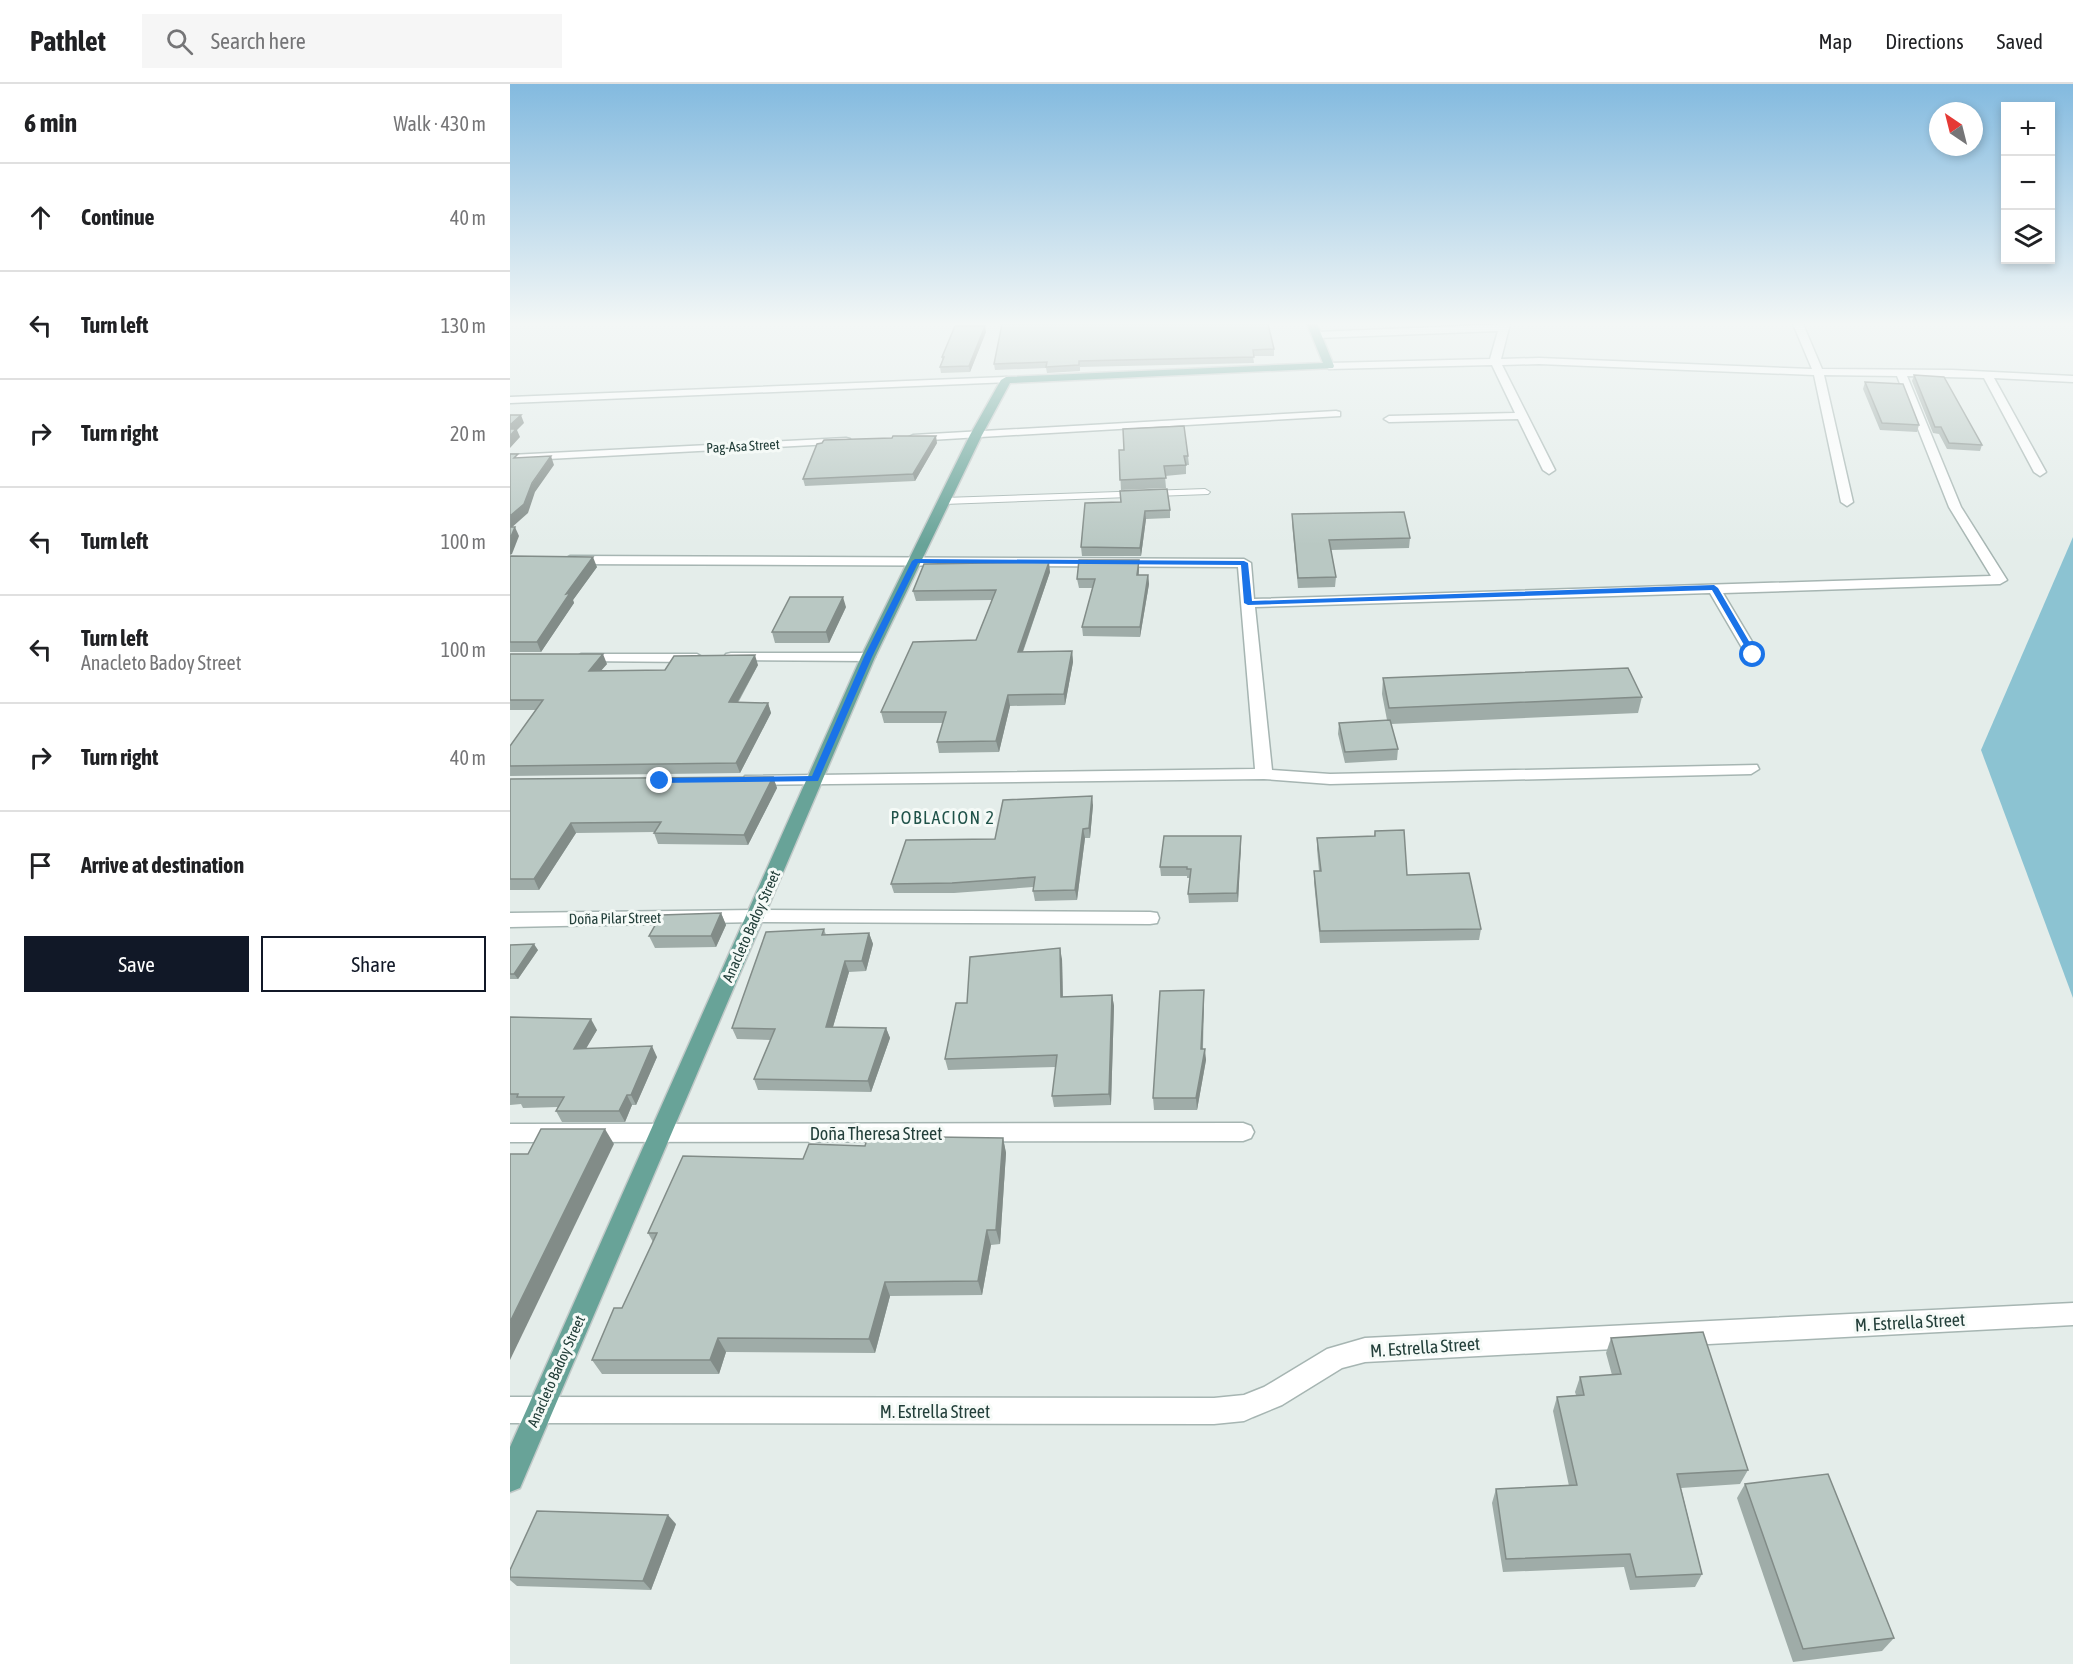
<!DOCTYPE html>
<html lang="en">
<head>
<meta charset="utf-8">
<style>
  :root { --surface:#fff; --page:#f6f6f6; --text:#202124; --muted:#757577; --line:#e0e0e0; --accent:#111827 }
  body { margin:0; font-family:"Asap Condensed",sans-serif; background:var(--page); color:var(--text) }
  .controls { position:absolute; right:18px; top:18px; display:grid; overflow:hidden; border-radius:0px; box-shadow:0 3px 9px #0003 }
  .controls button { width:54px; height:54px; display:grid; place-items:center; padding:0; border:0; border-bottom:2px solid var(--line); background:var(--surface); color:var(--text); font:30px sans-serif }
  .compass { position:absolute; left:1419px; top:18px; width:54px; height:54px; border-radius:50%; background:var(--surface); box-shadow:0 3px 9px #0003; rotate:325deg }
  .stop { position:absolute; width:18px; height:18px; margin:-14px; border:4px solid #1a73e8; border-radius:50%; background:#fff }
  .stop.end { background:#1a73e8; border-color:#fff; box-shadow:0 2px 6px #0008 }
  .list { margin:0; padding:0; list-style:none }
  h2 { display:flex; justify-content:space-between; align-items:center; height:78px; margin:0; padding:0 24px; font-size:26px }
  h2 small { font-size:20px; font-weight:400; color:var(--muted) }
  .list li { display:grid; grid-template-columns:39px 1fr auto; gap:18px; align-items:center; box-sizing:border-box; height:108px; padding:0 24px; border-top:2px solid var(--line) }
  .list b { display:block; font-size:22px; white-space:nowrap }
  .list p { margin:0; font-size:20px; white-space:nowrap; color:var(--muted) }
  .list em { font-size:20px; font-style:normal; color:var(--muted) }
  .actions { display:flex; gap:12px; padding:18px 24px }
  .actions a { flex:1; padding:14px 0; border:2px solid var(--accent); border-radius:0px; text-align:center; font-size:21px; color:var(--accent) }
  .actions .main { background:var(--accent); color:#fff }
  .icon { flex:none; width:33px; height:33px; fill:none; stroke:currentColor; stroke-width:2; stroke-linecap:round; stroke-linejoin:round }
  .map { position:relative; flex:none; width:1563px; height:1580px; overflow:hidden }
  header { display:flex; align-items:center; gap:36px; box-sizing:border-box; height:84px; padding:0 30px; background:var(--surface); border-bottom:2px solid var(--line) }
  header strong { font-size:28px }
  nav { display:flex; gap:33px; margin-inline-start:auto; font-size:21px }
  .search { width:420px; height:54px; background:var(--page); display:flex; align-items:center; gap:15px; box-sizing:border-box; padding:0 21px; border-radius:0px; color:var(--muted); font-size:22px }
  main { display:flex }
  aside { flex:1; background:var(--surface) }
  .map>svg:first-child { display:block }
  .water { fill:#8cc3d2 }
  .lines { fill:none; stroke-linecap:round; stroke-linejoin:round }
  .service-casing { stroke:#a6b5b2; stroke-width:2 }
  .minor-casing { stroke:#a6b5b2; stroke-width:3 }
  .tertiary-casing { stroke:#a6b5b2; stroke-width:3 }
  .primary-casing { stroke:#c1c9c8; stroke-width:3 }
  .service { fill:#fff; fill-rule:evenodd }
  .minor { fill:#fff; fill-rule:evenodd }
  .tertiary { fill:#fff; fill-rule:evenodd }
  .primary { fill:#68a398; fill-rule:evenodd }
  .wall { fill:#9faca8 }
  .shaded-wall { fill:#828c88 }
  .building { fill:#b9c8c3; stroke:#828c88; stroke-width:1.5 }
  .route { fill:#1a73e8 }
  .labels { text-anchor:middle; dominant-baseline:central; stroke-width:6; stroke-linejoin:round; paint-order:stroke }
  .far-street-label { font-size:14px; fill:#233f3a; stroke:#f5faf7 }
  .street-label { font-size:15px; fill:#233f3a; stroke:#f5faf7 }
  .quarter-label { font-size:18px; letter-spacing:1.5px; fill:#1f5249; stroke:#f5faf7 }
  .near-street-label { font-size:18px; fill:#233f3a; stroke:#f5faf7 }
</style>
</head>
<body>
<header>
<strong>Pathlet</strong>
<div class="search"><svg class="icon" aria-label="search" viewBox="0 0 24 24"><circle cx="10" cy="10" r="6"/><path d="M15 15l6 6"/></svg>Search here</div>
<nav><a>Map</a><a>Directions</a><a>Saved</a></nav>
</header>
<main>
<aside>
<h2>6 min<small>Walk · 430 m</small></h2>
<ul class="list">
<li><svg class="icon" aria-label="ahead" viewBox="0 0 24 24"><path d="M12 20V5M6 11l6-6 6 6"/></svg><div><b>Continue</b></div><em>40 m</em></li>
<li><svg class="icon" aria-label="left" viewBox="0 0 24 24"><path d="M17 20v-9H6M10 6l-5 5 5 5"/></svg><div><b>Turn left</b></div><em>130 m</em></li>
<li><svg class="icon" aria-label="right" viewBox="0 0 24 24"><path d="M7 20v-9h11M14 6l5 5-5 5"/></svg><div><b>Turn right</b></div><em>20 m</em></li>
<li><svg class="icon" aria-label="left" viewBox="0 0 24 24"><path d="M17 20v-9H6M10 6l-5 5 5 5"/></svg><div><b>Turn left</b></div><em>100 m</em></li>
<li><svg class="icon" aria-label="left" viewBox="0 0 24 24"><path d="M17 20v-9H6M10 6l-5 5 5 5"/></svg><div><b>Turn left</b><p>Anacleto Badoy Street</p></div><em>100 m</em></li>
<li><svg class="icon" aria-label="right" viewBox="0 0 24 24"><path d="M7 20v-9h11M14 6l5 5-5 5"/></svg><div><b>Turn right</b></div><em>40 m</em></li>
<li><svg class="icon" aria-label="arrive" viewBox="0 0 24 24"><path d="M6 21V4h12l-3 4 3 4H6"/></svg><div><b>Arrive at destination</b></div></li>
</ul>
<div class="actions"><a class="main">Save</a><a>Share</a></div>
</aside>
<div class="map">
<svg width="1563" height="1580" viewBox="0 0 1563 1580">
  <rect width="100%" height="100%" fill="#e4edea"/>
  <!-- water -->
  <path class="water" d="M1563,453V914L1471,666Z"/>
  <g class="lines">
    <defs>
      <path id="service" d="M695,405L700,408L698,410L434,420L429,417L434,414Z"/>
      <g id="minor">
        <path d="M1000,240L991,275L1029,274L1302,285L1283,240H1293L1312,285L1442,286L1563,292V298L1484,294L1536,388L1530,392L1524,388L1474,294L1397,292L1451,423L1497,496L1490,500L1213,509L1250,571L1248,574H1238L1200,509L745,523L762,686L820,690L1247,681L1249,685L1241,690L820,700L754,695L241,701L233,696L235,692L745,685L728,483L60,480L53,476L60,472L734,475L741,479L744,515L1481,492L1439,423L1387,292L1314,291L1343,418L1337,422L1331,418L1304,291L1029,280L992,281L1045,386L1039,390L1033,386L1008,335L879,338L874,335L879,332L1005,329L982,281L819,285L814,282L819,279L980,275L988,247L807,254L802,251L807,248Z"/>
        <path d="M826,327L830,328V332L403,357L397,354L403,351Z"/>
        <path d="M336,354L340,355V359L0,377V371Z"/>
        <path d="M221,569H358L365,573L358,577L216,576L214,573L216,570Z"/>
        <path d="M71,570H187L194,574L187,578L66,577L64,574Z"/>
        <path d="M246,826L640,828L647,829L649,834L647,839L640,840L246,838L0,843V829Z"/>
        <path d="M733,1039L741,1042L744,1048L741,1054L733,1057L0,1058V1040Z"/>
        <path d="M1563,1219V1241L855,1278L832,1284L772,1321L743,1333L734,1337L704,1340L0,1339V1313L704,1314L734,1311L754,1303L817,1265L855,1254Z"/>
      </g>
      <path id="tertiary" d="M496,293L500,294V298L0,319V313Z"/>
      <path id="primary" d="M797,240H807L824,282L823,284L500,299L472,351L365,573L10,1404L0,1408V1363L351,573L460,351L491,296L496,293L813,279Z"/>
    </defs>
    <!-- service casing -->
    <use href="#service" class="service-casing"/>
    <!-- minor casing -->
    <use href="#minor" class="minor-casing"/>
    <!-- tertiary casing -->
    <use href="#tertiary" class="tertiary-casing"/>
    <!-- primary casing -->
    <use href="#primary" class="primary-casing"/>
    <!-- service -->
    <use href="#service" class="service"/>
    <!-- minor -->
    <use href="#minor" class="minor"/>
    <!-- tertiary -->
    <use href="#tertiary" class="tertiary"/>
    <!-- primary -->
    <use href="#primary" class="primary"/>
  </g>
  <!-- wall -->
  <g class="wall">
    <path d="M489,240H758L764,265V272H743L744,279L570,283V287L537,289L536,284L485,286L484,280L492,241Z"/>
    <path d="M475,242L476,248L460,288L431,289L430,283L432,277V273Z"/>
    <path d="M1404,291L1472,361L1470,367L1437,365L1429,350L1423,349L1402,297Z"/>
    <path d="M1355,298L1409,341L1407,348L1370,346L1353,305Z"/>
    <path d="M427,359L405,397L295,402L293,395Z"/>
    <path d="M609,366L678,372L679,381H676V390L655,392L656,404L611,406Z"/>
    <path d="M575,419L660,426V434L636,435L631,472H572L571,463Z"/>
    <path d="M782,430L900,454L899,464L821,466L826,493L825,503L788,504L782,439Z"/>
    <path d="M0,472L87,483L63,516L64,519L31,568H0Z"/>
    <path d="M629,485V491H638L639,500L630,553L573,552L572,543L583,504H569L567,495Z"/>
    <path d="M540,488L513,568L562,567L563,578L555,621L500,622L489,668L429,669L427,658L433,639H374L371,628L466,556L482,516L406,517L403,507Z"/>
    <path d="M336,523L319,559H265L262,548Z"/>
    <path d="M0,570L97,580L91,586H155L248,581L228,619H258L261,629L230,689L0,692V662L26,626H0Z"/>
    <path d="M873,594L1132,613L1128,629L881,640L888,665L887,676L835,679L828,650L829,639L877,636L872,610Z"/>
    <path d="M263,693L267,704L238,761L148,760L144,749L145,748L66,749L29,806H0V695Z"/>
    <path d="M583,721L580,754H575L567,816L525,817L523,807V803L444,809H384L381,800L485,755Z"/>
    <path d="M865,747L897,791L971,845L969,856L810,859L804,798V787H809L807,765V754L864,752Z"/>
    <path d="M731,760L728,818L679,819L678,810L680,794H677V792H651L650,783Z"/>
    <path d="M211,829L216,841L206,863L145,864L139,852Z"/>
    <path d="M314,845L316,851L359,849L363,860L356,887L339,888L323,943L376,944L380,954L361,1008L248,1006L244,995L261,956L227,955L222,944Z"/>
    <path d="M0,861L28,866L8,895H0Z"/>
    <path d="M552,875L553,913L602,911L604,922L601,1021L544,1023L542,1012L546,983L438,986L435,975L457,919Z"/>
    <path d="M694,906V917L693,965L696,976L687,1026H644L643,1014Z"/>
    <path d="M0,933L87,946L76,964L147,973L126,1021H122L115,1038H52L46,1027L48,1023L13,1024L11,1020L0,1021Z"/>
    <path d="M493,1054L496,1069L490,1160L481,1161L472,1211L380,1212L365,1269L216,1268L209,1290H92L82,1276L112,1224L143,1158L138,1149L293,1075L355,1062Z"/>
    <path d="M1101,1254L1238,1386L1230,1400L1171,1404L1192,1490L1185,1503L1120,1506L1114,1483L993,1488L982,1419L986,1405L1059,1402L1043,1327L1047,1313L1066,1311L1065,1308L1070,1293L1102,1291L1096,1269Z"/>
    <path d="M1235,1400L1384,1554L1372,1567L1283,1578L1227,1414Z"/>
    <path d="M166,1440L141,1506L7,1502L0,1496V1486Z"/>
  </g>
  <!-- shaded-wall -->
  <g class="shaded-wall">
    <path d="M475,242L476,248L460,288L459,282Z"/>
    <path d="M11,331L14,339L7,346L10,353L0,364V341Z"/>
    <path d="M426,352L427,359L405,397L403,390Z"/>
    <path d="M41,372L44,381L25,408L18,429L0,445V432Z"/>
    <path d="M635,427L636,435L631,472L630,464Z"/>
    <path d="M5,443L9,452L2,470L0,471V455Z"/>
    <path d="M83,473L87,483L63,516L64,519L31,568L27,558L56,510Z"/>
    <path d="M629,476V485L627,500V491Z"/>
    <path d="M539,478L540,488L509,578L508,568Z"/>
    <path d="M638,491L639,500L630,553V543Z"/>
    <path d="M333,513L336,523L319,559L316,548Z"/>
    <path d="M562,567L563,578L555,621L554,610Z"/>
    <path d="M93,570L97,580L83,596L79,587Z"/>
    <path d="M245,571L248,581L222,628L219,618Z"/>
    <path d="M498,611L500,622L489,668L486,657Z"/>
    <path d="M258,619L261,629L230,689L226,679Z"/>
    <path d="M263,693L267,704L238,761L234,751Z"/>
    <path d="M582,712L583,721L580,754L579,744Z"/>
    <path d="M61,739L66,749L29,806L24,795Z"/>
    <path d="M573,745L575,754L567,816L565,806Z"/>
    <path d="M731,752V760L728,818L727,809Z"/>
    <path d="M211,829L216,841L206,863L201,852Z"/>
    <path d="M359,849L363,860L356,887L352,877Z"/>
    <path d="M24,860L28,866L8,895L4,890Z"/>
    <path d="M550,864L552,875L553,924L551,913Z"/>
    <path d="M335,877L339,888L320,953L316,943Z"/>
    <path d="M694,906V917L692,976L691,965Z"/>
    <path d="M602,911L604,922L601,1021L599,1010Z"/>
    <path d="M81,935L87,946L70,975L64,965Z"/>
    <path d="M376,944L380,954L361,1008L358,997Z"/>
    <path d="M142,962L147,973L126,1021L121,1011Z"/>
    <path d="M695,965L696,976L687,1026L686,1014Z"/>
    <path d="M117,1011L122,1021L115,1038L109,1027Z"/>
    <path d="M95,1045L104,1060L0,1276V1238Z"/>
    <path d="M493,1054L496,1069L490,1160L486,1146Z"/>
    <path d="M477,1146L481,1161L472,1211L468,1197Z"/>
    <path d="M375,1198L380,1212L365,1269L359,1255Z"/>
    <path d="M208,1254L216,1268L209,1290L200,1276Z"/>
    <path d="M158,1431L166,1440L141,1506L133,1497Z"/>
  </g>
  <!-- building -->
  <g class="building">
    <path d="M492,240H758L764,265L743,266L744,273L569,277V281L536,283L537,278L484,280Z"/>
    <path d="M445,242H475L459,282L430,283L434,273H432Z"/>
    <path d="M1404,291L1434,293L1472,361L1439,359L1431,343H1425Z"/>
    <path d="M1355,298L1393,300L1409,341L1372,339Z"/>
    <path d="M0,331H11L0,341Z"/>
    <path d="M674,342L678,372H674L676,381L654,382L656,394L610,396L609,366H614L613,345Z"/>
    <path d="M0,345H6L0,352Z"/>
    <path d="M383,352H426L403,390L293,395L307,360L312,359L314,356L382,354Z"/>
    <path d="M0,370H8L4,374L41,372L22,399L14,420L0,432Z"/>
    <path d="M657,405L660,426L635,427L630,464L571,463L575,419L611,418L610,407Z"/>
    <path d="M894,428L900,454L819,456L826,493L788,494L782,430Z"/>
    <path d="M0,443H5L0,455Z"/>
    <path d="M0,472L83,473L56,510L60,509L27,558H0Z"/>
    <path d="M569,476H629L627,491H638L630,543H572L585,495H567Z"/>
    <path d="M539,478L508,568L562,567L554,610L498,611L486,657L427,658L436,628H371L403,558L466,556L486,506L403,507L414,480Z"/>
    <path d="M280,513H333L316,548H262Z"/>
    <path d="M0,570H93L79,587L155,586L164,572L245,571L219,618L258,619L226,679L0,682V662L33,616H0Z"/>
    <path d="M1118,584L1132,613L879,624L873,594Z"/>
    <path d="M880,636L888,665L835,668L829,639Z"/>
    <path d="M263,693L234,751L144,749L151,738L61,739L24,795H0V695Z"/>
    <path d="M582,712L579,744L573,745L565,806L523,807L525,793L442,799L381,800L396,756L485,755L493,716Z"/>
    <path d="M894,746L897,791L959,789L971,845L810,847L804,787H811L807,754L865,752V747Z"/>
    <path d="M654,752H731L727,809L678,810L681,785H677V783H650Z"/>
    <path d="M211,829L201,852H139L151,831Z"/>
    <path d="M314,845L312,851L359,849L352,877H335L316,943L376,944L358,997L244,995L265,945L222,944L256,848Z"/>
    <path d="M24,860L4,890H0V861Z"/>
    <path d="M550,864L551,913L602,911L599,1010L542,1012L547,971L435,975L446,919H457L460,873Z"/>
    <path d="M694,906L691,965H695L686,1014H643L650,907Z"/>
    <path d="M0,933L81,935L64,965L142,962L121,1011H117L109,1027H46L54,1013H7L8,1010H0Z"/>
    <path d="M31,1045H95L0,1238V1070H18Z"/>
    <path d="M358,1052L493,1054L486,1146H477L468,1197L375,1198L359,1255L208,1254L200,1276H82L104,1224H112L147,1149H138L173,1072L293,1075L299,1060L355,1062Z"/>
    <path d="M1193,1248L1238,1386L1167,1390L1192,1490L1126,1493L1120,1470L996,1475L986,1405L1067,1401L1047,1313L1074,1311L1070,1293L1111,1290L1101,1254Z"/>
    <path d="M1318,1390L1384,1554L1293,1565L1235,1400Z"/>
    <path d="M27,1427L158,1431L133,1497L0,1493V1486Z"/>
  </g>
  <!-- sky -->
  <linearGradient id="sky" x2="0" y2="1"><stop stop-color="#83badf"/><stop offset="0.52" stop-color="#f3f7f6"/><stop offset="1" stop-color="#f3f7f6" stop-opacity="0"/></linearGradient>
  <rect width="1563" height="461" fill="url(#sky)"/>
  <!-- route -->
  <path class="route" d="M405,475L734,477L738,479L742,517L1204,501L1208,504L1247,571L1241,573L1202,506L738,521L734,519L731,481L408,479L362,573L308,697L147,699V695L150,694L302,692L354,573L402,477Z"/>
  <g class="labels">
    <!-- far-street labels -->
    <g class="far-street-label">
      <text transform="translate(233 362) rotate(-3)">Pag-Asa Street</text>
    </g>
    <!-- street labels -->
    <g class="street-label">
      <text transform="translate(105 834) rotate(-1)">Doña Pilar Street</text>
      <text transform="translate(241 842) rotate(-66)">Anacleto Badoy Street</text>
      <text transform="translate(46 1287) rotate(-66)">Anacleto Badoy Street</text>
    </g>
    <!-- quarter labels -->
    <g class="quarter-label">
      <text x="433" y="733">POBLACION 2</text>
    </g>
    <!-- near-street labels -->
    <g class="near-street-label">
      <text x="366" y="1049">Doña Theresa Street</text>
      <text transform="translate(1400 1238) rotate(-3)">M. Estrella Street</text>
      <text transform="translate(915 1263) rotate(-4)">M. Estrella Street</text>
      <text x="425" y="1327">M. Estrella Street</text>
    </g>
  </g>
</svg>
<div class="controls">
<button>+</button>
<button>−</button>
<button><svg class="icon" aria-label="layers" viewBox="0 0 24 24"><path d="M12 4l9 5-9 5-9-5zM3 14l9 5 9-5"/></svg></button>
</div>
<svg class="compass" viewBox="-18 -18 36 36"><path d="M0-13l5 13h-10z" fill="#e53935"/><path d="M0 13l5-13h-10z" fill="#757577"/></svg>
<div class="stop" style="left:1243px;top:571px"></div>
<div class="stop end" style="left:150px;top:697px"></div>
</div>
</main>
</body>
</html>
